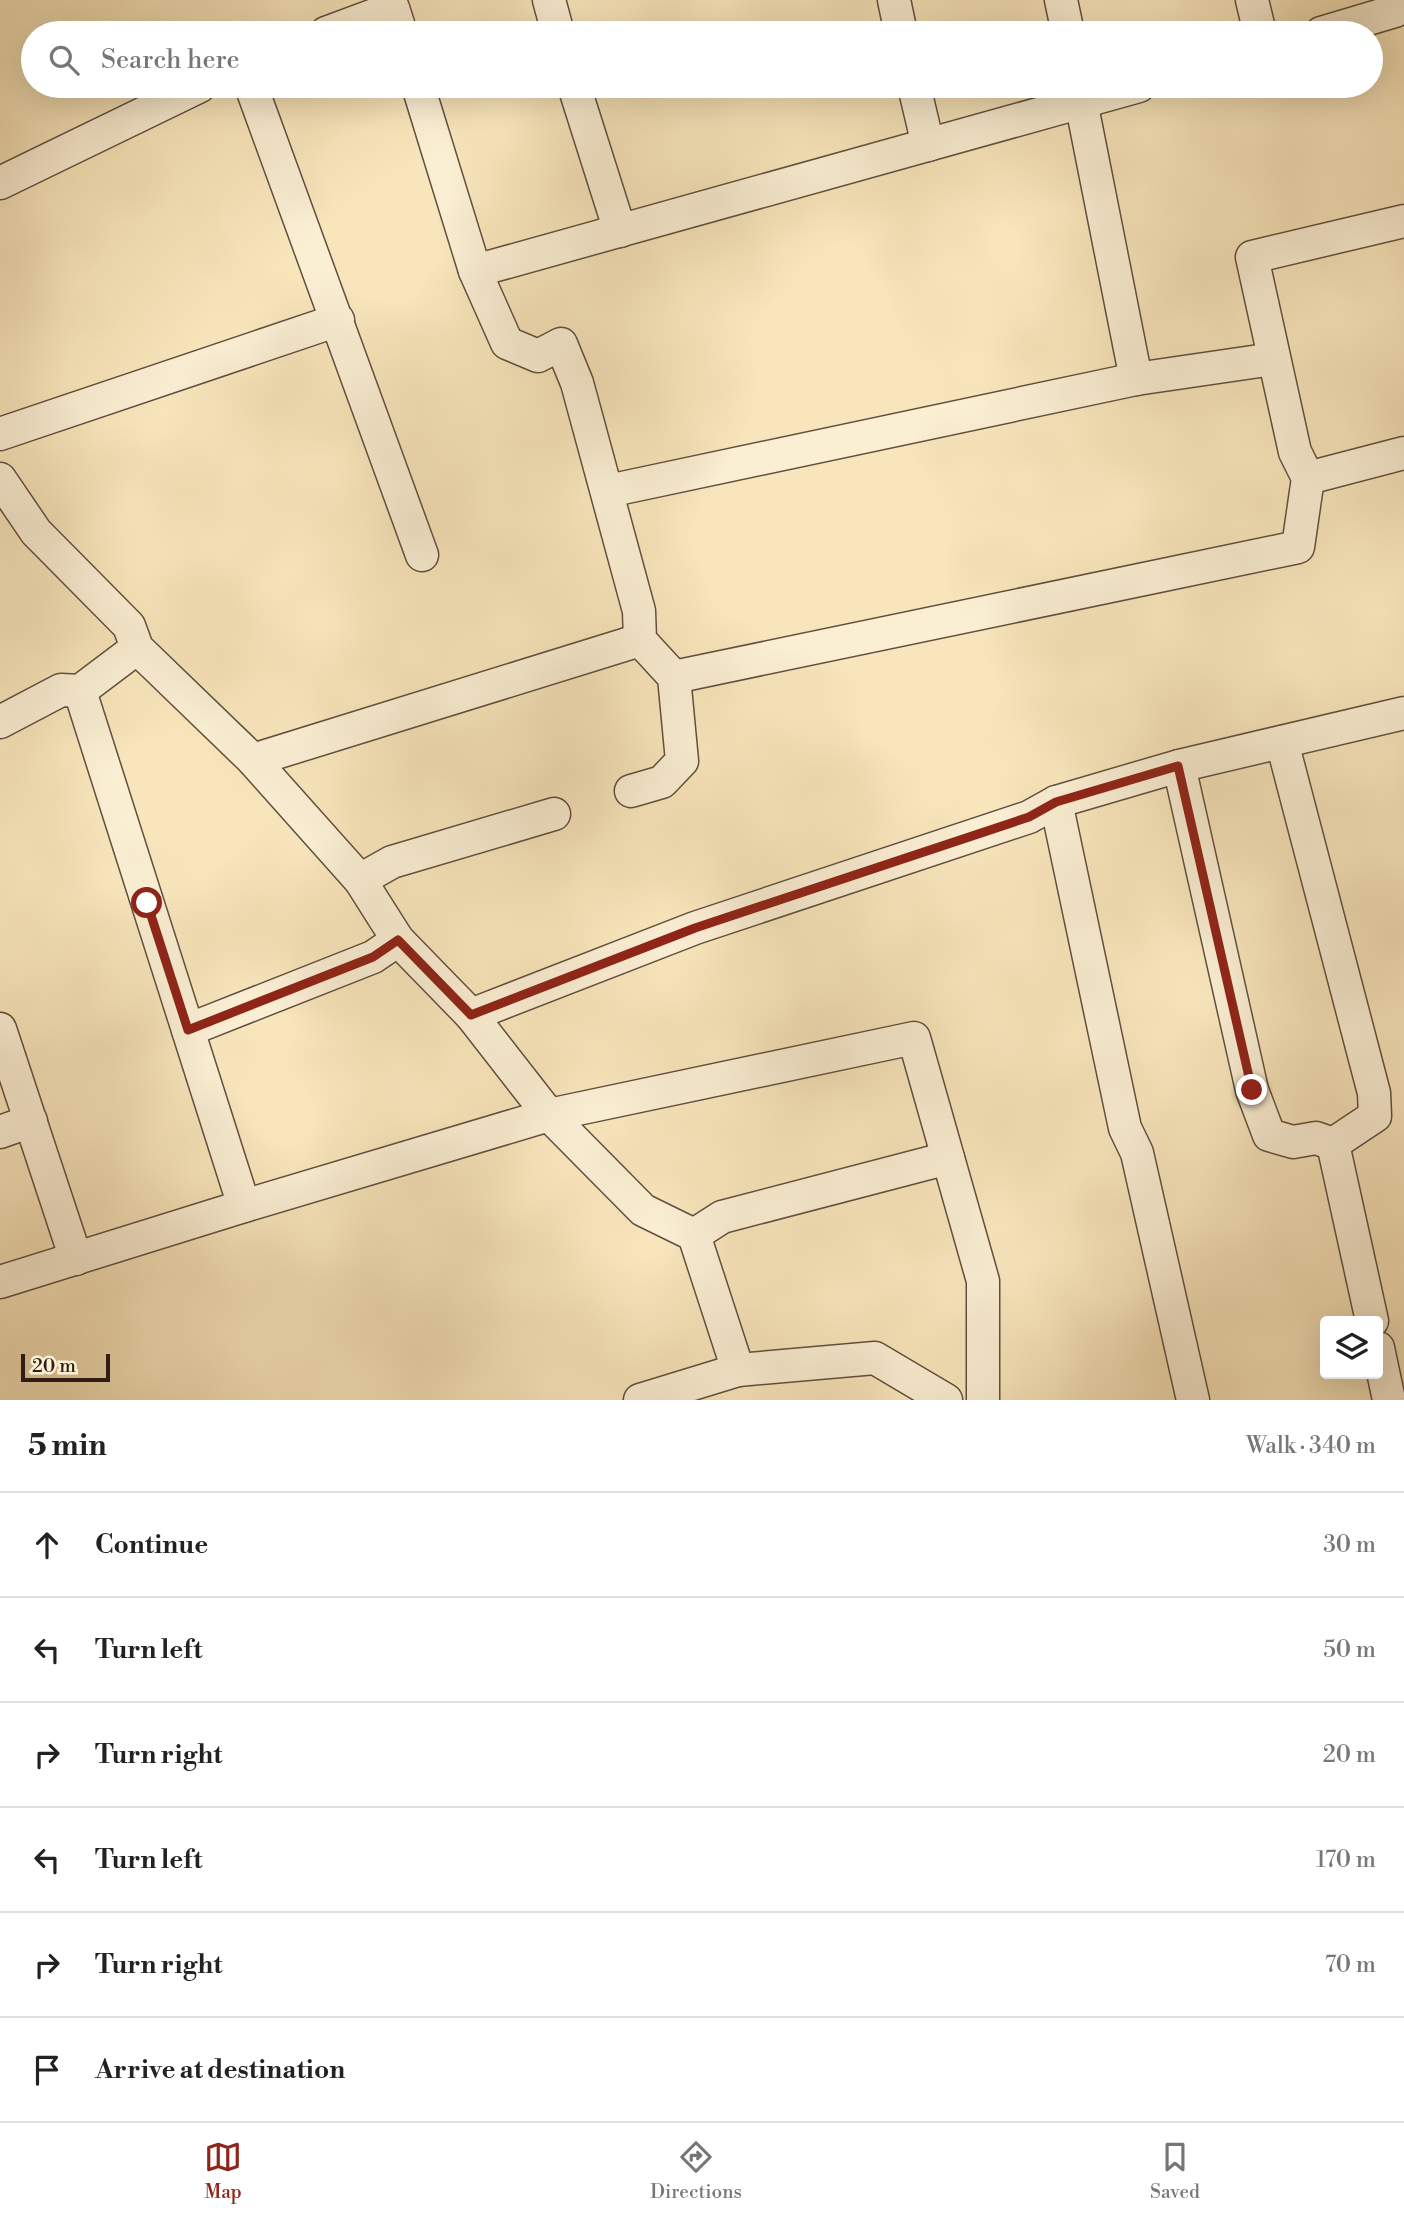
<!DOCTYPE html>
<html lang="en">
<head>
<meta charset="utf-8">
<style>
  :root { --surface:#fff; --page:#f6f6f6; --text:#222; --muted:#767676; --line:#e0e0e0; --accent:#8f2418 }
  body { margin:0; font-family:"Libre Bodoni",serif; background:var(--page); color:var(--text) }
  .controls { position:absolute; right:21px; bottom:21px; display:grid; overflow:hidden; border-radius:7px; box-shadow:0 7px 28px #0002 }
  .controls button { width:63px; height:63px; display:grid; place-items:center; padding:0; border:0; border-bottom:2px solid var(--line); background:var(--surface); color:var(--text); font:35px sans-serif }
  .scale { position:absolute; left:21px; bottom:18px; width:89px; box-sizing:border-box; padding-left:7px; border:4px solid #2f1d16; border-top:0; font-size:19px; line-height:24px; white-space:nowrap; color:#2f1d16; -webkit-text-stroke:5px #faeed3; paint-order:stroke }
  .stop { position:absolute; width:21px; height:21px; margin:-16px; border:5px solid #8f2418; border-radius:50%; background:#fff }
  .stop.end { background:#8f2418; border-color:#fff; box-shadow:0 2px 7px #0008 }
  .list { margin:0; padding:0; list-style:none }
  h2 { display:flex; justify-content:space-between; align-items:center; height:91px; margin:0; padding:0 28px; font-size:30px }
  h2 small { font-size:23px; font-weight:400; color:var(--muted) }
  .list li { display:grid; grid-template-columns:46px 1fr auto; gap:21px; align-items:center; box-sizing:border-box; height:105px; padding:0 28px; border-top:2px solid var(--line) }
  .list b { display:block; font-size:26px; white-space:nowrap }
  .list em { font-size:23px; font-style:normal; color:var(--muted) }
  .icon { flex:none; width:38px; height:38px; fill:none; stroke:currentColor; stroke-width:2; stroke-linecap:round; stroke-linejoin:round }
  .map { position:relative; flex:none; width:1404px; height:1400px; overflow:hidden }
  .search { position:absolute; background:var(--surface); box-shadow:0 7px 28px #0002; left:21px; right:21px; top:21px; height:77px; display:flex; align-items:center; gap:18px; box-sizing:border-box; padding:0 24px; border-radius:38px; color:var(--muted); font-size:26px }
  .sheet { height:721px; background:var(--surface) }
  nav { display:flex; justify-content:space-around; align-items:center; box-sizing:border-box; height:98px; border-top:2px solid var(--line); background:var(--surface); font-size:19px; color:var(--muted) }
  nav a { display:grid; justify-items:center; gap:4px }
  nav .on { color:var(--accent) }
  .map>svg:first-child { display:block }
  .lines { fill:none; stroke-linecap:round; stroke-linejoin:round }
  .minor-casing { stroke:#614f3f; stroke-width:35 }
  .minor { stroke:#faeed3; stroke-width:32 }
  .route { stroke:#8f2418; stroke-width:9 }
</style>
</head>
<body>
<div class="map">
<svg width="1404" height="1400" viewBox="0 0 1404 1400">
  <rect width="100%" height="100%" fill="#f8e5bb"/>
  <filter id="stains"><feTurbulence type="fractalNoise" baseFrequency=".00286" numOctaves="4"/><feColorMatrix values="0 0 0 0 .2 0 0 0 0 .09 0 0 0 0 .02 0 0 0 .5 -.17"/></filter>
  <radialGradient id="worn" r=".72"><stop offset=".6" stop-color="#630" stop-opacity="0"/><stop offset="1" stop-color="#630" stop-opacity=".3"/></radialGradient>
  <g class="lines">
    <defs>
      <g id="minor">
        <path d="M549,0L558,33"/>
        <path d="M894,0L901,33"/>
        <path d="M1061,0L1068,33"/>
        <path d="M1252,0L1260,33"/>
        <path d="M326,33L393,8L401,33"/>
        <path d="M1321,33L1395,11L1404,5"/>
        <path d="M251,86L422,555"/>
        <path d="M418,86L475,271L507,343L538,356L561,344L577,383L639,611L640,640L674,677L682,761L662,782L631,791"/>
        <path d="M574,86L620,231"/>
        <path d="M914,86L928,145"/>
        <path d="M1078,86L1136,379"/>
        <path d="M0,183L200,86"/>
        <path d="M475,271L1139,86"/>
        <path d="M0,434L338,320"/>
        <path d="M1308,478L1404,453"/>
        <path d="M0,479L36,532L129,626L137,648L253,760L360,880L398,940L471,1015"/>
        <path d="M608,491L1136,379L1273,359"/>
        <path d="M674,677L1298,547L1308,478L1295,452L1252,257L1404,221"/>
        <path d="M80,691L244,1206"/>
        <path d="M0,722L61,690L80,691L137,648"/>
        <path d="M1282,742L1374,1093L1375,1116L1333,1144"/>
        <path d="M253,760L640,640"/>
        <path d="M1179,766L1252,1090L1269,1135L1293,1142L1316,1138L1333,1144"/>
        <path d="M1056,802L1125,1128L1137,1153L1193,1400"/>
        <path d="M360,880L392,862L554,814"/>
        <path d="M0,1029L76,1259"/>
        <path d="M188,1030L373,957L398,940"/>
        <path d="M0,1132L31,1121"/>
        <path d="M1333,1144L1372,1321"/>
        <path d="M694,1235L722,1217L948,1158"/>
        <path d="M0,1282L244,1206L549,1115L914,1038L983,1281V1400"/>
        <path d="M1378,1348L1389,1400"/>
        <path d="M738,1370L694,1235L643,1210L549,1115L471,1015L695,928L1029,817L1056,802L1179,766L1404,713"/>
        <path d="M640,1400L738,1370L875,1358L946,1400"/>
      </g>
    </defs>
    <!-- minor casing -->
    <use href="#minor" class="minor-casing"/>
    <!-- minor -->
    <use href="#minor" class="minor"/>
  </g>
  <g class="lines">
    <!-- route -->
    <path class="route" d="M147,903L188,1030L373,957L398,940L471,1015L695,928L1029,817L1056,802L1178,766L1252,1090"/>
  </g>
  <rect width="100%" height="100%" filter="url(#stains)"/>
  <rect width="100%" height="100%" fill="url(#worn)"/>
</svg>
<div class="controls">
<button><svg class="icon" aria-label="layers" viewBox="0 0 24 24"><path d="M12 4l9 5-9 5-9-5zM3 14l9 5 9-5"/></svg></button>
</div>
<div class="scale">20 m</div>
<div class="stop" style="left:147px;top:903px"></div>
<div class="stop end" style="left:1252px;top:1090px"></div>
<div class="search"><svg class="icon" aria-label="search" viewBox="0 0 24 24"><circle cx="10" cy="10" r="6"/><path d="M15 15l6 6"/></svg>Search here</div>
</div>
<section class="sheet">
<h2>5 min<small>Walk · 340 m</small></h2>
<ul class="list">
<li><svg class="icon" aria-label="ahead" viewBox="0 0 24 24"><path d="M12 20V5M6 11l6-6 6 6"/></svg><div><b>Continue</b></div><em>30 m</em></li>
<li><svg class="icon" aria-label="left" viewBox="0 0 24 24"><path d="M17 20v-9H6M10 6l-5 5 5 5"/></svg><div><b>Turn left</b></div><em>50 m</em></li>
<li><svg class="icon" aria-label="right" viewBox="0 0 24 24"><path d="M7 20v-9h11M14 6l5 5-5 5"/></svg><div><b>Turn right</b></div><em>20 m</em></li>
<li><svg class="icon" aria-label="left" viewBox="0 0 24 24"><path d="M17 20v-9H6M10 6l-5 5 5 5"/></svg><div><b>Turn left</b></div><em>170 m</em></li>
<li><svg class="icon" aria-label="right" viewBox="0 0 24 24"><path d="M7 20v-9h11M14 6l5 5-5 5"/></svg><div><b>Turn right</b></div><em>70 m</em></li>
<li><svg class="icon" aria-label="arrive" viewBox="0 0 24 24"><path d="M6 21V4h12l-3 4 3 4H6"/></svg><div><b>Arrive at destination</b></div></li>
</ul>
</section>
<nav>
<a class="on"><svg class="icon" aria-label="map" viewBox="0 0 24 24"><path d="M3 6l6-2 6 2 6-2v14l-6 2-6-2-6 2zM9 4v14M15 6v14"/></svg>Map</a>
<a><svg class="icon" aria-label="directions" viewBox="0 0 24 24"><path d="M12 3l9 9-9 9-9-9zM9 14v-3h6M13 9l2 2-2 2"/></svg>Directions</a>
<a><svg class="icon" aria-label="saved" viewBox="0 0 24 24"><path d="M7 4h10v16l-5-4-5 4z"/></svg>Saved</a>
</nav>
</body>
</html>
